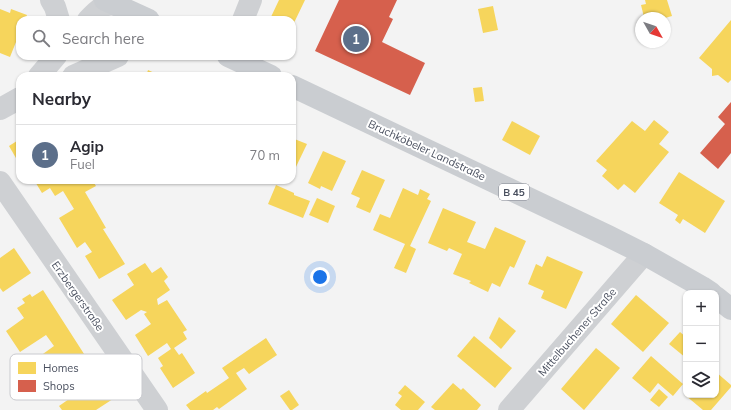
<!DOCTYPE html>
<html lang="en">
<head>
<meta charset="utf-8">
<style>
  :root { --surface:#fff; --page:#f2f2f3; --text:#2b2b33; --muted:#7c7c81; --line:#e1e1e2; --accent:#db2777 }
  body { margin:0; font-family:Mulish,sans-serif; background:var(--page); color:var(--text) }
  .controls { position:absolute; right:12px; bottom:12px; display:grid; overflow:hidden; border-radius:8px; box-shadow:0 1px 3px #0004 }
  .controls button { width:36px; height:36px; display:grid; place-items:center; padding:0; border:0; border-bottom:1px solid var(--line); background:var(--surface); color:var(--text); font:20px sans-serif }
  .compass { position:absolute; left:635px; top:12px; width:36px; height:36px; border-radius:50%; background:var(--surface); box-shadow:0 1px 3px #0004; rotate:130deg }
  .you { position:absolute; left:320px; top:277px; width:14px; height:14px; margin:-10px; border:3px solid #fff; border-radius:50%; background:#1a73e8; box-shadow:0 0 0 6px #1a73e833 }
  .badge { display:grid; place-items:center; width:26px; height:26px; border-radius:50%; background:var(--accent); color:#fff; font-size:13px; font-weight:700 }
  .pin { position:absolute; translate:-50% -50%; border:2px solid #fff; box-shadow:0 1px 4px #0006 }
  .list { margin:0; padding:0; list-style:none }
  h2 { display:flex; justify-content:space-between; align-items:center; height:52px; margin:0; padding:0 16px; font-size:17px }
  h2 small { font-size:13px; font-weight:400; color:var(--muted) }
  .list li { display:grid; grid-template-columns:26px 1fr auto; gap:12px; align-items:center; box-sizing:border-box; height:60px; padding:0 16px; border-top:1px solid var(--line) }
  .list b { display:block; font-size:15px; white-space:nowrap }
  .list p { margin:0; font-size:13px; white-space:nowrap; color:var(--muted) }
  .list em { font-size:13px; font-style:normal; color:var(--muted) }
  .icon { flex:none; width:22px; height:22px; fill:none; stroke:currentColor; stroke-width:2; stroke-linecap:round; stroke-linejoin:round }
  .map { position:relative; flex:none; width:731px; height:410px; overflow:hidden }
  .search { position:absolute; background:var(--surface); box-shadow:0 1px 3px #0004; left:16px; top:16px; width:280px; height:44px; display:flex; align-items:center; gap:10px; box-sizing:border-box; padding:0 14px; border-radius:12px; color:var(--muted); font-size:15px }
  .panel { position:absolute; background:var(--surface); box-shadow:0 1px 3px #0004; left:16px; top:72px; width:280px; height:112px; border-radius:12px }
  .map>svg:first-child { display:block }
  .homes { fill:#f6d55c }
  .shops { fill:#d6604d }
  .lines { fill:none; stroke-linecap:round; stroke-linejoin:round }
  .minor { stroke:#ced0d3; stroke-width:22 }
  .major { stroke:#cacdd1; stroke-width:22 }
  .labels { text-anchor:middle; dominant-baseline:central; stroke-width:4; stroke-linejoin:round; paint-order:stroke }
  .shield { fill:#fff; stroke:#80848f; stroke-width:1 }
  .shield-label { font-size:10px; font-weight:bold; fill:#4a505f }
  .street-label { font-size:11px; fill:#4a505f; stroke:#fff }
  .key { fill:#fff; stroke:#c9cacf; stroke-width:1 }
  .key-label { font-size:11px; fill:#4a505f }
</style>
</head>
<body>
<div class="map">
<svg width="731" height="410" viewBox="0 0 731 410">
  <rect width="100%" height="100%" fill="#f3f3f3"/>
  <!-- homes -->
  <g class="homes">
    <path d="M279,0H305L292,27V20L270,19Z"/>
    <path d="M645,0H667L672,16L665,18H650L649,15L644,17L641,5L646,4Z"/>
    <path d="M493,6L498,30L483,33L478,9Z"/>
    <path d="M0,9L10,13L11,9L27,15L25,20H20V32L10,57L0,53Z"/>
    <path d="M731,20V80L728,83L718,75L712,76V69L699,58Z"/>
    <path d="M148,70L161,76H146Z"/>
    <path d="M482,87L484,101L475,102L473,88Z"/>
    <path d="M654,120L669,132L659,144L669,152L635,193L624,184L618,190L602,176L607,170L596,161L632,121L645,131Z"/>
    <path d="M512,121L540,136L530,155L502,140Z"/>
    <path d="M292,138L307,144L294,171L292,170Z"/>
    <path d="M20,139V165L9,146Z"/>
    <path d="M323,151L346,161L332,191L321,186L320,189L308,183Z"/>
    <path d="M362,170L385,180L370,213L356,207L360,198L351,194Z"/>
    <path d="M679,172L725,201L705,233L683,219L680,224L675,220L678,215L659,203Z"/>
    <path d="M34,180H92L96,186L85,192L106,228L103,229L125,264L99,279L85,256L92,252L85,242L77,248L59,218L74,209L63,191L55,196L50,188L42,193Z"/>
    <path d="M276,185L294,193V195L310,201L303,218L268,204Z"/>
    <path d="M403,188L418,195L420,189L430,194L427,199L431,201L410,246L416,249L406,273L394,268L405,244L373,230L380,214L390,218Z"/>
    <path d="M317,198L335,206L328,223L309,215Z"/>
    <path d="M443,208L476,222L467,242L485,249L495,227L526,241L514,268L510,266L500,287L492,283L488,292L469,283L471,281L453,274L462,254L449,248L447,251L428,243Z"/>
    <path d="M14,248L31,273L3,292L0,288V258Z"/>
    <path d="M547,256L583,272L566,309L541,298L544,291L528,284L536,264L542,267Z"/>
    <path d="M145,263L152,273L161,267L168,277L164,281L170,290L157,299L158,305L167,300L187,330L183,332L187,339L174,348L179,355L182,353L195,373L173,388L160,368L163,366L158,358L171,349L167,343L148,356L135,335L151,324L144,314L147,312L141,310L126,320L112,300L134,285L127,274Z"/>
    <path d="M43,290L86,357L44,385L29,364L54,346L46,335L20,352L6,331L24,318L17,308L25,303L22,299L30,294L32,297Z"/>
    <path d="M636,295L669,323L643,352L611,324Z"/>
    <path d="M499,317L516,331L501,349L489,338Z"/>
    <path d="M680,332L686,337V358L669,344Z"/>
    <path d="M474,336L512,368L495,388L457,356Z"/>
    <path d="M266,338L277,355L249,374L244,368L236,373L247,389L219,409L217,407L213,410H190L186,405L206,391L207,393L229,378L222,368Z"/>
    <path d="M596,348L620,368L584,410L561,389Z"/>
    <path d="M651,356L683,384L673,396L658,383L650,393L632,378Z"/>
    <path d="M92,368L99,378L102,377L116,397L96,410H62L59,406L82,390L75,379Z"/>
    <path d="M716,372L731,385V387L711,410H703L685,395H716Z"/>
    <path d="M453,383L461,390L463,388L481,405L477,410H435L431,407Z"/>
    <path d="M405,385L425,402L418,410H401L395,405L402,396L398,393Z"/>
    <path d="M659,389L668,397L659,407L650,400Z"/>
    <path d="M289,390L299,405L292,410H290L280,396Z"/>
  </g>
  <!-- shops -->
  <g class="shops">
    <path d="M339,0H397L389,17L393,19L382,42L425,63L410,95L315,51Z"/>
    <path d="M731,102V153L718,169L700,153L725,124L718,117Z"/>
  </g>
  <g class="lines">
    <!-- minor -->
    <g class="minor">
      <path d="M51,0L55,7L59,20"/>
      <path d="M88,20C96,12 104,2 116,5"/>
      <path d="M243,20L251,0"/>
      <path d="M39,76L56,56"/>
      <path d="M73,76L118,56"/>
      <path d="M0,109L20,98"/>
      <path d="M0,182L157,410"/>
      <path d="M509,410L644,254"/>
    </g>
    <!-- major -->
    <g class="major">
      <path d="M105,0L149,20"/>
      <path d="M228,56L271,76"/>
      <path d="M292,86L608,236L644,254L702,287L711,293"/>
      <path d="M716,297L731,309"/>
    </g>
  </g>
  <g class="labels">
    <!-- shield labels -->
    <rect class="shield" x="499" y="184" width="30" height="16" rx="3"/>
    <g class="shield-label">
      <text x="514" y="192">B 45</text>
    </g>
    <!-- street labels -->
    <g class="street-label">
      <text transform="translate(427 150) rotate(25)">Bruchköbeler Landstraße</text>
      <text transform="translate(78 296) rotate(55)">Erzbergerstraße</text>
      <text transform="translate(577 332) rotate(-49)">Mittelbuchener Straße</text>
    </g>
  </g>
  <!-- legend -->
  <rect x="10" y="354" width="132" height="46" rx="6" class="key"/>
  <rect x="18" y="362" width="18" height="12" fill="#f6d55c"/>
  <rect x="18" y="380" width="18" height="12" fill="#d6604d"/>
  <g class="key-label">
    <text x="43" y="372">Homes</text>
    <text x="43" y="390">Shops</text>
  </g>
</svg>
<div class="controls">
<button>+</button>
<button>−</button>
<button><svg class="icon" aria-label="layers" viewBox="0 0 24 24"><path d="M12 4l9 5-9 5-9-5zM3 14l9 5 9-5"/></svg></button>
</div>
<svg class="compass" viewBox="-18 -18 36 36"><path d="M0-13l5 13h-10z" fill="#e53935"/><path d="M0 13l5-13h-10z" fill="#7c7c81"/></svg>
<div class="you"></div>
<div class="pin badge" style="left:356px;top:39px;background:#5c6f8a">1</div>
<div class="search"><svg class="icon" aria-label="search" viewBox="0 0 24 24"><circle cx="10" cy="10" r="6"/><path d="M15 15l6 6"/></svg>Search here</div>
<section class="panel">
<h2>Nearby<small></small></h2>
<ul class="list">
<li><span class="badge" style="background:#5c6f8a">1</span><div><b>Agip</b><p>Fuel</p></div><em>70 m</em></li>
</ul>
</section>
</div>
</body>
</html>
